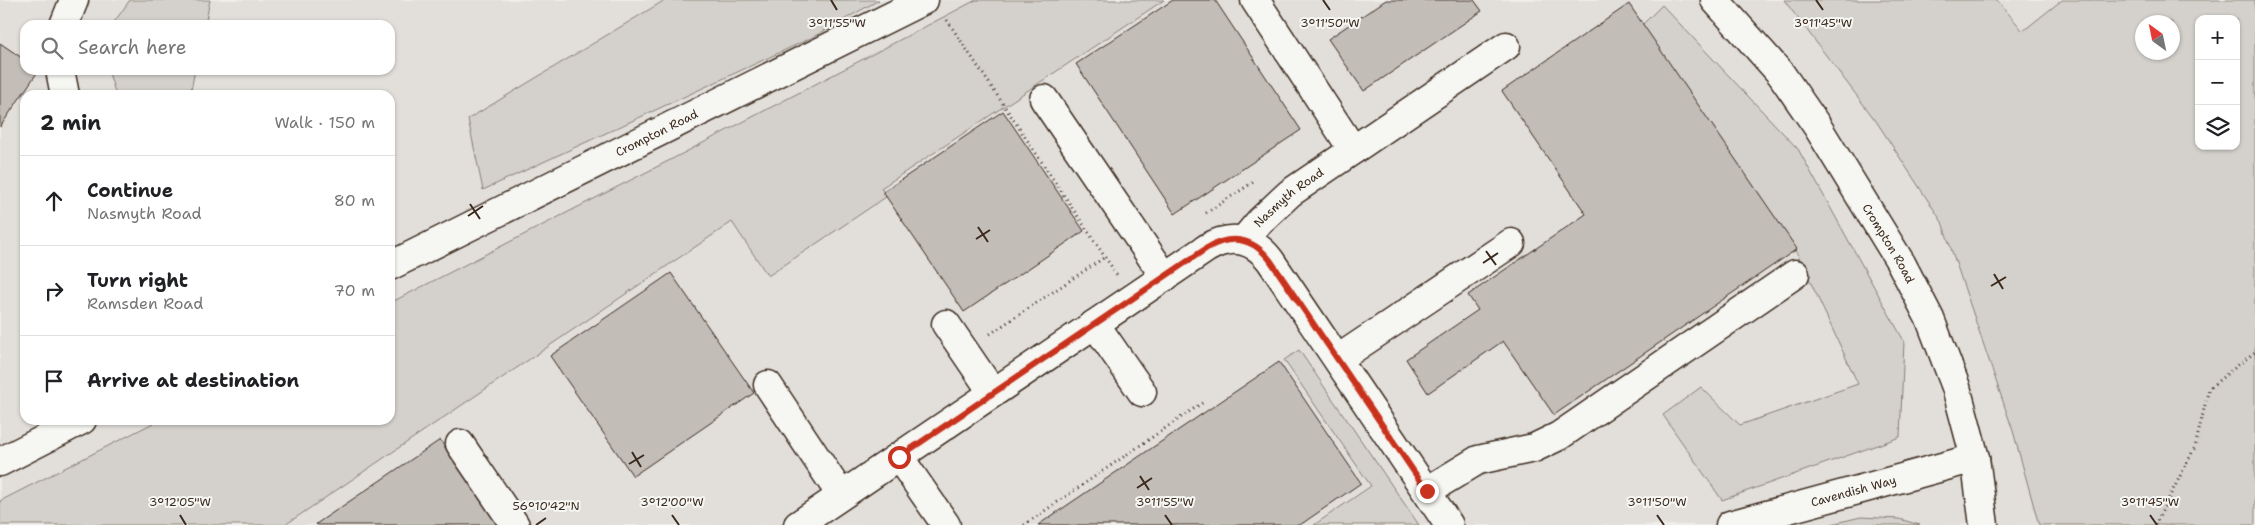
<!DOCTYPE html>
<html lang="en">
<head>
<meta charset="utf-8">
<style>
  :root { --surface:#fff; --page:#f2f2f2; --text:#202124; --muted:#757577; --line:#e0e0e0 }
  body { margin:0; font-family:"Shantell Sans",sans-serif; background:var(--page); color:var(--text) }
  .controls { position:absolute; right:15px; top:15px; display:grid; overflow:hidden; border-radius:10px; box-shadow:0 1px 4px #0004 }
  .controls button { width:45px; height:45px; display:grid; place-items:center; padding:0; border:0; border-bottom:1px solid var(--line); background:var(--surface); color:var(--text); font:25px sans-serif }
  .compass { position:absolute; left:2135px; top:15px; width:45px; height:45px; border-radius:50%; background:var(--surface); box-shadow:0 1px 4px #0004; rotate:327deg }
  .stop { position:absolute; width:15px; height:15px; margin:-11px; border:4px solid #c8321e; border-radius:50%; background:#fff }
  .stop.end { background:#c8321e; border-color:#fff; box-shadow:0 1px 5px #0008 }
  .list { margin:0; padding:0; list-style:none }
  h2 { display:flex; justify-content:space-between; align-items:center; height:65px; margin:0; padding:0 20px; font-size:21px }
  h2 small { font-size:16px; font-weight:400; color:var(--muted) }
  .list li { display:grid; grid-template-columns:32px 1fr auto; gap:15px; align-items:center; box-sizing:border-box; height:90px; padding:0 20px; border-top:1px solid var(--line) }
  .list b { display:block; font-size:19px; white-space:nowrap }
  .list p { margin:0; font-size:16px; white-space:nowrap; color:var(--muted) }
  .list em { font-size:16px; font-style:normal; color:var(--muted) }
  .icon { flex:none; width:28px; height:28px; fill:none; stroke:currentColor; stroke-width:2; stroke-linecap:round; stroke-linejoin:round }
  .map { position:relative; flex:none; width:2255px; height:525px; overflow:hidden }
  .search { position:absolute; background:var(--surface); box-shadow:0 1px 4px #0004; left:20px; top:20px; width:375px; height:55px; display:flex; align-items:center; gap:12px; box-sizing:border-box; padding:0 18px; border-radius:15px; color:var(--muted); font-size:19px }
  .panel { position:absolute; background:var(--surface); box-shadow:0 1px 4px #0004; left:20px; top:90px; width:375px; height:335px; border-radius:15px }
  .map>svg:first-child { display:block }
  .built { fill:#e2dfdb; fill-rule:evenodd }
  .green { fill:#d4d1cc; stroke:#887e75; fill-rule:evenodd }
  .building { fill:#c2bdb7; stroke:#3b2a1e }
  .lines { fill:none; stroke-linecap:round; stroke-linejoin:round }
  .minor-casing { stroke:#3b2a1e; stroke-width:31 }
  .path { stroke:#3b2a1e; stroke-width:3; stroke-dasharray:1 4; stroke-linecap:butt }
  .minor { stroke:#f6f6f2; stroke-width:28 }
  .route { stroke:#c8321e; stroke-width:6 }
  .ticks { fill:none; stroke:#3b2a1e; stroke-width:2 }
  .labels { text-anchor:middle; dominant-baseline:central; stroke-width:4; stroke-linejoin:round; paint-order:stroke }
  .street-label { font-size:12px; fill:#3b2a1e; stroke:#f6f6f2 }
  .ticks-label { font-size:12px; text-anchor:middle; fill:#3b2a1e; stroke:#f6f6f2; stroke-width:4; stroke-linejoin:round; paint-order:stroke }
</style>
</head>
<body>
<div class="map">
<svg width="2255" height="525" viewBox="0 0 2255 525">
  <rect width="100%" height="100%" fill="#efeeea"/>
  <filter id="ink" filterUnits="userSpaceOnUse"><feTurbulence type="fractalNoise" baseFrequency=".02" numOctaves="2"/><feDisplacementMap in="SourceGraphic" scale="10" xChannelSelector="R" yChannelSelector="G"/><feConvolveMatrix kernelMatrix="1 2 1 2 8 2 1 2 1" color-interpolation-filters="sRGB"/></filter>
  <g filter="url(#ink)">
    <!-- built -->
    <path class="built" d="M0,0H2255V525H0ZM2199,19H2236V146H2199ZM2142,22H2172V52H2142ZM25,25H390V70H25ZM25,95H390V420H25Z"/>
    <!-- green -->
    <g class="green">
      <path d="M130,0H210L205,25H112Z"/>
      <path d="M665,0H879L813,37L483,190L468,119Z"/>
      <path d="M976,0H1164L881,188L886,197L768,276L732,222L285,525H0V501L159,420H390V303L676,157Z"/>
      <path d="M1784,0H1997L2023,31L2062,0H2255V525H2039L2013,431L1942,222L1876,121ZM2199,19H2236V146H2199ZM2142,22H2172V52H2142Z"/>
      <path d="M1662,5L1798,149L1904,341L1900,437L1722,500L1663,415L1701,387L1740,425L1858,384L1798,255L1642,25Z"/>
      <path d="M108,70H195L190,95H116Z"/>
      <path d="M1299,350L1419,525H1314L1371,486L1284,360Z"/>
      <path d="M1861,517L1899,519L1920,525H1827Z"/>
    </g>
    <!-- building -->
    <g class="building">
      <path d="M1173,0H1215L1301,130L1175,214L1076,64Z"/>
      <path d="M1386,0H1474L1482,11L1364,91L1328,39Z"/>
      <path d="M1629,4L1797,249L1554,415L1503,341L1428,393L1406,359L1478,310L1468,295L1586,214L1502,91Z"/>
      <path d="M0,43L25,60V70H39L0,127Z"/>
      <path d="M1003,111L1084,231L964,312L883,192Z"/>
      <path d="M671,273L754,393L633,476L550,356Z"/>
      <path d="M1279,362L1361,483L1300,525H1038Z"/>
      <path d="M440,440L498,525H317L316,524Z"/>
    </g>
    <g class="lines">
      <defs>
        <g id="minor">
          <path d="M1255,0L1353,150"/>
          <path id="s1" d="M1715,0L1781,74L1817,126L1901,263L1930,319L1956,387L1975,458L1984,525"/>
          <path d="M64,25L74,0"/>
          <path d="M60,70L65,95"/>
          <path d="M1044,99L1165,277"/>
          <path id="s2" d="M1244,240L1260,221L1290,193L1506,46"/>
          <path id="s3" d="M390,266L924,0"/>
          <path d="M946,324L993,393"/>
          <path d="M1095,324L1142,392"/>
          <path d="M1338,359L1511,243"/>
          <path d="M768,385L841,495"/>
          <path d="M460,444L515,525"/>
          <path d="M899,457L946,525"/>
          <path d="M0,462L82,420"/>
          <path d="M1427,491L1478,460L1534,448L1559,436L1795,274"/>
          <path d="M798,525L1207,248C1231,234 1253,238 1270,260L1449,525"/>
          <path id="s4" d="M1730,525L1975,458"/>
        </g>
      </defs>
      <!-- minor casing -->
      <use href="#minor" class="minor-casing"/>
      <!-- path -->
      <g class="path">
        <path d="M947,20L1117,275"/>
        <path d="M1206,213L1255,181"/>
        <path d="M990,334L1105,257"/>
        <path d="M1024,525L1205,401"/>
        <path d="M2155,525L2195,447L2209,388L2255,352"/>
      </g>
      <!-- minor -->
      <use href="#minor" class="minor"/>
    </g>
  </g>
  <g class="lines" filter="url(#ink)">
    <!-- route -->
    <path class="route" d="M899,457L1207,248C1231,234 1253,238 1270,260L1427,491"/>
  </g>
  <!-- ticks -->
  <path class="ticks" d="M831,0L837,10M1323,0L1330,10M1816,0L1823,10M470,204L480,219M468,216L483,206M978,227L988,242M976,239L990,230M1486,251L1496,265M1483,263L1498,253M1994,274L2003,289M1991,286L2006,277M632,452L641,467M629,464L644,455M1140,476L1149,490M1137,488L1152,478M180,515L186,525M672,515L679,525M1165,515L1172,525M1657,515L1664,525M2150,515L2157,525M536,525L546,518"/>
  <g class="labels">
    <!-- street labels -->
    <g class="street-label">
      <text stroke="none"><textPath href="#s3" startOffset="298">Crompton Road</textPath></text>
      <text stroke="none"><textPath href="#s2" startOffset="62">Nasmyth Road</textPath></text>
      <text stroke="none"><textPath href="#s1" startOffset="300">Crompton Road</textPath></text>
      <text stroke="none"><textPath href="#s4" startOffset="128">Cavendish Way</textPath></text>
    </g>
  </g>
  <g class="ticks-label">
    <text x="1330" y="27">3°11'50"W</text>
    <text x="837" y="27">3°11'55"W</text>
    <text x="1823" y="27">3°11'45"W</text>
    <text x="180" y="506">3°12'05"W</text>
    <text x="672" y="506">3°12'00"W</text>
    <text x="1165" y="506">3°11'55"W</text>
    <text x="1657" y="506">3°11'50"W</text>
    <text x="2150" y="506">3°11'45"W</text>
    <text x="546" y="510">56°10'42"N</text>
  </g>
</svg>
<div class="controls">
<button>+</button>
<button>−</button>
<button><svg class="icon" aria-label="layers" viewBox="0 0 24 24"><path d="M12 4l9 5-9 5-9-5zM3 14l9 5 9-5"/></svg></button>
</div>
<svg class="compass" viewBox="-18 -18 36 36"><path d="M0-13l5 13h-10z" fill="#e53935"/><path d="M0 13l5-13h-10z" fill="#757577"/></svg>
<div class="stop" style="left:899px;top:457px"></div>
<div class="stop end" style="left:1427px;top:491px"></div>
<div class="search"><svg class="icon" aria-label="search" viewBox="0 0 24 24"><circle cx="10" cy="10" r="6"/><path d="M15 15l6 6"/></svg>Search here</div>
<section class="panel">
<h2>2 min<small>Walk · 150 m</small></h2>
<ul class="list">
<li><svg class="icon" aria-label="ahead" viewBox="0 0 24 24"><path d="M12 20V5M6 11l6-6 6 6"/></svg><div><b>Continue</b><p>Nasmyth Road</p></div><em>80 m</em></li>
<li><svg class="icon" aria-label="right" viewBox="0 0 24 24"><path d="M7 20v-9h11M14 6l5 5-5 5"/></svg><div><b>Turn right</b><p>Ramsden Road</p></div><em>70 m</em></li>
<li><svg class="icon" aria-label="arrive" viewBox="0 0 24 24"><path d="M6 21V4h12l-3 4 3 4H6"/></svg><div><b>Arrive at destination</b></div></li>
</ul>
</section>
</div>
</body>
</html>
